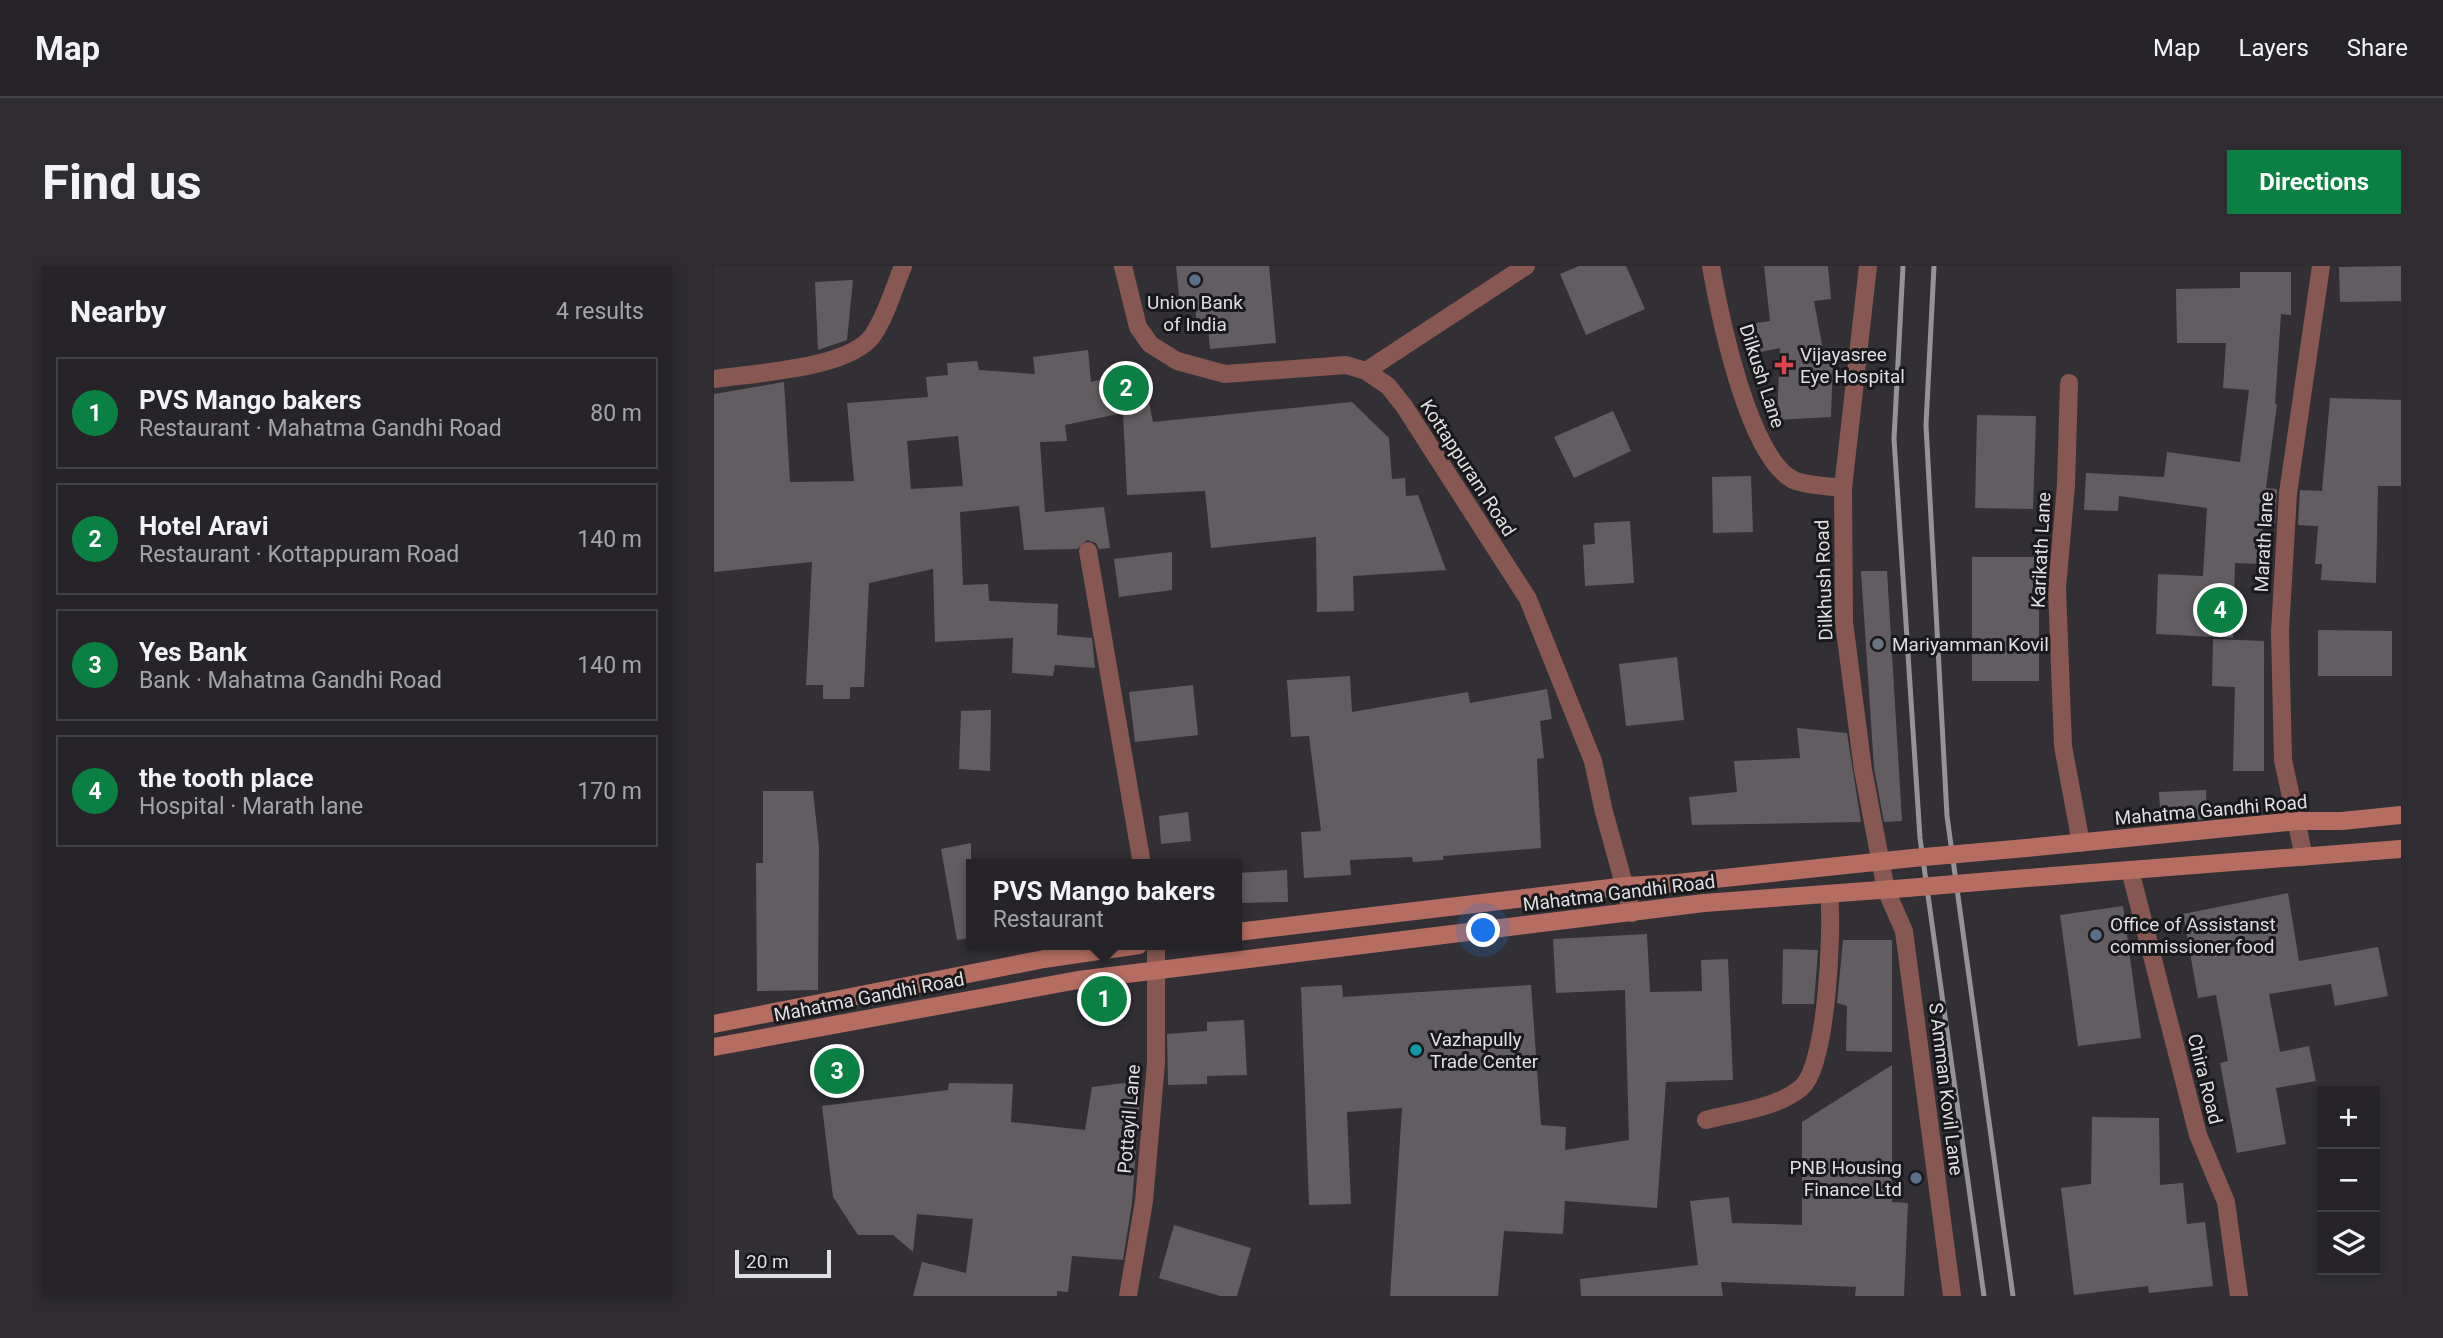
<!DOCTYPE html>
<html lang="en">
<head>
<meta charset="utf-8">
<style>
  :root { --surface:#262428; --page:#2e2c30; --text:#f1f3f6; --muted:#a4a4a8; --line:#424145; --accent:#0b8043 }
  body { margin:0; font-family:Roboto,sans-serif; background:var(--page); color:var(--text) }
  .controls { position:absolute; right:21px; bottom:21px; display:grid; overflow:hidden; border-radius:0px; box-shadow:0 4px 10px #0003 }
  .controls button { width:63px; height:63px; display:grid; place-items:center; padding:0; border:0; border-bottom:2px solid var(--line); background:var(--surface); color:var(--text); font:35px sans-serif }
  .scale { position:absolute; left:21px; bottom:18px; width:96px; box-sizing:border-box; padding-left:7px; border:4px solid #dfdee1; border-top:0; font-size:19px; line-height:24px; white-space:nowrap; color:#dfdee1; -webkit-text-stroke:5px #19191b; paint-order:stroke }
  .you { position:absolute; left:770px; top:665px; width:24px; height:24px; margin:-18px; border:5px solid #fff; border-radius:50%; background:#1a73e8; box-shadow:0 0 0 10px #1a73e833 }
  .badge { display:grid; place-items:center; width:46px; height:46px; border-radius:50%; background:var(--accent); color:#fff; font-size:23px; font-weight:700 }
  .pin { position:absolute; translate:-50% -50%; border:4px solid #fff; box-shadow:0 2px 7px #0006 }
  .popup { position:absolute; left:252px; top:593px; width:276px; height:91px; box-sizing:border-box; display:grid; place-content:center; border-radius:0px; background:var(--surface); filter:drop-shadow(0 2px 5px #0005); font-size:23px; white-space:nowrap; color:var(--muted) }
  .popup b { font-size:26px; color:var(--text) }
  .popup::after { content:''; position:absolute; left:50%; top:100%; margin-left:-14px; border:14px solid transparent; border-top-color:var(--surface) }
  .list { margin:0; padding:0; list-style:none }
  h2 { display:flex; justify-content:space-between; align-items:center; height:91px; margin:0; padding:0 28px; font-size:30px }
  h2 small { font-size:23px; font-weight:400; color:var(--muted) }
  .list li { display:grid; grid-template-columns:46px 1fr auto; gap:21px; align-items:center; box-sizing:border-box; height:112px; margin:0 14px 14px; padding:0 14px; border:2px solid var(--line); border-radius:0px }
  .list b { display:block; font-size:26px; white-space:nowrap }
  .list p { margin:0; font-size:23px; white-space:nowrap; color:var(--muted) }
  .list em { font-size:23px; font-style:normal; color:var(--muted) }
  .icon { flex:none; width:38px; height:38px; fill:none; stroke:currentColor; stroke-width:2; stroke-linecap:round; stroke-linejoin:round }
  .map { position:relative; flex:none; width:1687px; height:1030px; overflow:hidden; border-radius:0px }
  header { display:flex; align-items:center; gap:42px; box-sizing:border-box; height:98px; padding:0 35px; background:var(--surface); border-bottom:2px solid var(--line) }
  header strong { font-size:33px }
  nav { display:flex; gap:38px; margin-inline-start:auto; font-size:24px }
  .intro { display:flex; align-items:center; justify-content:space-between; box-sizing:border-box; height:168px; padding:0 42px }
  h1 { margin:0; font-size:49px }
  .button { padding:18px 32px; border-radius:0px; background:var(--accent); color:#fff; font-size:24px; font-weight:700 }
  main { display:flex; gap:42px; padding:0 42px }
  aside { flex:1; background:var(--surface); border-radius:0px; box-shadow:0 4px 10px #0003 }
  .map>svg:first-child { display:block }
  .building { fill:#625d61; fill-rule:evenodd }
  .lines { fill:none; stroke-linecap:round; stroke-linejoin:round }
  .minor { stroke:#875851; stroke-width:18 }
  .tertiary { stroke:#875851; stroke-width:18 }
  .secondary { stroke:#b56d61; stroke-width:18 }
  .rail { stroke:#959397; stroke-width:5 }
  .secondary-bridge { stroke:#b56d61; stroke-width:18 }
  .service-dot { fill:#5c6f8a; stroke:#19191b; stroke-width:2.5 }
  .health-dot { fill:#e0444e; stroke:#19191b; stroke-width:2.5 }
  .worship-dot { fill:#6b7280; stroke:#19191b; stroke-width:2.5 }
  .culture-dot { fill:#0f9aa8; stroke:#19191b; stroke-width:2.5 }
  .labels { text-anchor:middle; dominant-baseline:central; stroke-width:6; stroke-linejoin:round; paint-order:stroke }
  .poi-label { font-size:19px; fill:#dfdee1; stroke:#19191b; text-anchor:start }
  .street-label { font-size:19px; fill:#dfdee1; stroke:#19191b }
</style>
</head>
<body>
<header>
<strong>Map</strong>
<nav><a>Map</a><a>Layers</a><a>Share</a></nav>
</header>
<div class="intro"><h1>Find us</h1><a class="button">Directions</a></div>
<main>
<aside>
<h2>Nearby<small>4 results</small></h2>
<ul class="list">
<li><span class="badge">1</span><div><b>PVS Mango bakers</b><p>Restaurant · Mahatma Gandhi Road</p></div><em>80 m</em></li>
<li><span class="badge">2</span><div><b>Hotel Aravi</b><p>Restaurant · Kottappuram Road</p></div><em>140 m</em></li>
<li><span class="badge">3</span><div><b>Yes Bank</b><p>Bank · Mahatma Gandhi Road</p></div><em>140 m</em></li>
<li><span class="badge">4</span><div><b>the tooth place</b><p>Hospital · Marath lane</p></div><em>170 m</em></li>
</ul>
</aside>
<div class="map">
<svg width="1687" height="1030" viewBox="0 0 1687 1030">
  <rect width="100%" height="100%" fill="#323035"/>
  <!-- building -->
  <g class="building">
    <path d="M462,0H555L562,77L496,83L494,61L483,63L481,38L466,39Z"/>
    <path d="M865,0H912L931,43L872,69L846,8Z"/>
    <path d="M1050,0H1114L1117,33L1100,35L1111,95H1119L1117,151L1063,154L1066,82L1046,86L1042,57L1056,55Z"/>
    <path d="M1687,0V35L1626,36L1625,1Z"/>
    <path d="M1526,6H1577V49L1567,48L1561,138H1563L1552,222L1563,223L1561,257H1549L1547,298L1521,297L1519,372L1442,368L1444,308L1489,310L1493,242L1405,230L1404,245L1370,244L1372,207L1450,211L1453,186L1526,196L1535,124L1509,122L1512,77H1463L1462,23L1526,22Z"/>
    <path d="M139,14L133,74L104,84L101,16Z"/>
    <path d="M374,84L377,116L428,103L439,156L638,136L675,172L678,213L691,212L692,230L704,229L732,304L639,310L640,345L603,346L602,271L497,282L491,225L413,229L409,147L351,159L353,175L326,176L331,246L390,241L396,282L385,283L382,277L373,274L363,283L310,284L305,240L246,246L249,319L274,318L275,335L344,338L343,369L378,372L381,402L341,399L339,410L298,407L299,372L221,376L219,303L155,317L150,421H136V433H109V419H92L98,296L0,306V128L70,116L76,216L140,215L133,137L214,131L212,111L234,109L233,97L263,95L265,104L321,108L319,91ZM244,170L249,220L197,223L193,175Z"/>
    <path d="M1616,132L1687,134V220H1664L1662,317L1607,314L1608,298H1601L1604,260L1584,259L1586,224L1608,225Z"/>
    <path d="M899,145L917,185L860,212L840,171Z"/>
    <path d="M1263,149L1322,150L1319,243L1261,242Z"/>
    <path d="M1037,210L1039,266L999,267L998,211Z"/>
    <path d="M916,255L920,317L871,320L869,279L881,278L880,257Z"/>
    <path d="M458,286V324L405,331L400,293Z"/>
    <rect x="1258" y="291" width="67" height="124"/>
    <path d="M1147,305H1173L1188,555L1170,556L1160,502Z"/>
    <path d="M1604,364L1678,365V410H1604Z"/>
    <path d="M1499,373L1550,375V505H1519L1521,421L1498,420Z"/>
    <path d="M963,391L970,454L912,460L905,398Z"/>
    <path d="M636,410L638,446L754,426L756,437L833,423L838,453L826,455L830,492L823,493L827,582L729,590V594L699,596L698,591L636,594L637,609L590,612L587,566L607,565L595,470L577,471L573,414Z"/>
    <path d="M479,419L484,469L421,476L415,426Z"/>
    <path d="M277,444L276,505L245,503L247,445Z"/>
    <path d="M1083,462L1133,467L1147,556L978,559L975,531L1023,526L1020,495L1086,492Z"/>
    <path d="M1492,524L1493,553L1447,557L1445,526Z"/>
    <path d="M49,525H99L105,581L104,724L43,725L42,597H49Z"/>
    <path d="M474,546L477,575L447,578L445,550Z"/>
    <path d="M257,577V672L243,674L227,583Z"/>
    <path d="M573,604L574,636L523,637V607Z"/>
    <path d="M1574,627L1585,695L1664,681L1674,730L1621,740L1617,718L1555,728L1566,786L1595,780L1602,815L1562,822L1572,878L1523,887L1506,797L1514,795L1502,729L1484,732L1469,648Z"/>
    <path d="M1409,640L1427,772L1364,780L1346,649Z"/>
    <path d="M933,668L936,726L988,725L987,694L1014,693L1019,814L952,816L943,942L851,935L849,968L790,965L784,1030H676L688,842L633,846L637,938L595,939L587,721L628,719L629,731L817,719L827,859L852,861L851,884L915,874L911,724L842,727L839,673Z"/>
    <path d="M1129,674H1178V786L1132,785L1133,740L1123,737Z"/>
    <path d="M1069,683L1104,684L1100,738H1068Z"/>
    <path d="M530,754L533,809L493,810V818L454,819L453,768L493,765V756Z"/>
    <path d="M1178,799V936L1194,937L1190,1030H1141L1142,1021L1007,1016L1009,1030H867L866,1013L984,999L976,935L1015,931L1018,957L1088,959V856Z"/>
    <path d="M427,815L418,937L409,994L358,990L354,1026L343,1025V1030H199L208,996L252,1007L259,953L203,948L199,986L179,969H144L119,931L108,840L234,824L235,817L299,818L297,856L371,864L378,821Z"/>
    <path d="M1378,851L1445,852L1446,919L1469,917L1473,958L1491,956L1499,1020L1435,1027L1434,1020L1360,1029L1347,922L1377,918Z"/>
    <path d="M460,959L537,982L523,1030H506L445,1012Z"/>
  </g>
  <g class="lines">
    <!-- minor -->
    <g class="minor">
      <path d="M997,0C1005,46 1035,197 1082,215C1096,220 1114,220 1129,222"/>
      <path d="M1154,0L1129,222L1130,356L1149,504L1172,624L1190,665L1238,1030"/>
      <path d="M652,105L812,0"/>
      <path d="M0,113C39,107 136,103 159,69C172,50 180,22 189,0"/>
      <path d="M1355,117L1352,219L1343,322L1349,480L1367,577"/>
      <path d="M374,285L428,598"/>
      <path d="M1590,591L1569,494L1566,366L1574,227L1607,0"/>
      <path d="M1416,604L1484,869L1512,936L1525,1030"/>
      <path d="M992,854C1022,846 1064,842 1088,821C1113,799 1119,663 1115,628"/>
      <path d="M414,1030L430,935L442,797V679"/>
    </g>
    <!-- tertiary -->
    <path class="tertiary" d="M409,0L424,61L436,78L463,95L511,108L632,99L652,105L674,120L690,140L814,333L879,495L890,546L918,647"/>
    <!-- secondary -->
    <g class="secondary">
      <path d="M1312,582L1583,555H1628L1687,549"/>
      <path d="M1313,612L1687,583"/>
      <path d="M523,666L913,620L963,617L1199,592"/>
      <path d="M0,758L330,693L425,679"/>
      <path d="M0,781L364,714L990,637L1193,622"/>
    </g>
    <!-- rail -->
    <g class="rail">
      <path d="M1189,0L1180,173L1206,572L1270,1030"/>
      <path d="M1220,0L1212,159L1233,550L1299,1030"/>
    </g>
    <!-- secondary-bridge -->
    <g class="secondary-bridge">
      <path d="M1199,592L1312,582"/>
      <path d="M1193,622L1313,612"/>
    </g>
  </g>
  <!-- markers -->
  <g class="service-dot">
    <circle cx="481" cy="14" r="7"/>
    <circle cx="1382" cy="669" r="7"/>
    <circle cx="1202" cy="912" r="7"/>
  </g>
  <path class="health-dot" d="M1066.5 88.5h7v7h7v7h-7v7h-7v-7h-7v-7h7z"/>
  <circle class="worship-dot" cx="1164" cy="378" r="7"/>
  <circle class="culture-dot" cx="702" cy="784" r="7"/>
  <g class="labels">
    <!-- poi labels -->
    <g class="poi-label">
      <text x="481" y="36" text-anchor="middle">Union Bank<tspan x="481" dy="22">of India</tspan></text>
      <text x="1086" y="88">Vijayasree<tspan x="1086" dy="22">Eye Hospital</tspan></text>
      <text x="1178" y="378">Mariyamman Kovil</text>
      <text x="1396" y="658">Office of Assistanst<tspan x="1396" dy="22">commissioner food</tspan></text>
      <text x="716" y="773">Vazhapully<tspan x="716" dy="22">Trade Center</tspan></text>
      <text x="1188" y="901" text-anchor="end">PNB Housing<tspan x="1188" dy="22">Finance Ltd</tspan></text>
    </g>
    <!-- street labels -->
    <g class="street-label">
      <text transform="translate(1048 110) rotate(72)">Dilkush Lane</text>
      <text transform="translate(754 202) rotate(57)">Kottappuram Road</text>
      <text transform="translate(1550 276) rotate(-87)">Marath lane</text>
      <text transform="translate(1327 284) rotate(-87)">Karikath Lane</text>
      <text transform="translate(1110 314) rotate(-92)">Dilkhush Road</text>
      <text transform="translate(1497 544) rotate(-5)">Mahatma Gandhi Road</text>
      <text transform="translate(905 627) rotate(-7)">Mahatma Gandhi Road</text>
      <text transform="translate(155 731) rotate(-11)">Mahatma Gandhi Road</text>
      <text transform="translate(1491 813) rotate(76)">Chira Road</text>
      <text transform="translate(1232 823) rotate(83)">S Amman Kovil Lane</text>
      <text transform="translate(415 853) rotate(-85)">Pottayil Lane</text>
    </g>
  </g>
</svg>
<div class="controls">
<button>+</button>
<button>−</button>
<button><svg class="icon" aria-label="layers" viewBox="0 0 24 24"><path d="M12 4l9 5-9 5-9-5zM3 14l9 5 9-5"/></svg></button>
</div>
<div class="scale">20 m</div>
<div class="you"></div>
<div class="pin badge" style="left:390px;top:733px">1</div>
<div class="popup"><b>PVS Mango bakers</b>Restaurant</div>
<div class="pin badge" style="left:412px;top:122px">2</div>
<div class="pin badge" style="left:123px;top:805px">3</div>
<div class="pin badge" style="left:1506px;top:344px">4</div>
</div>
</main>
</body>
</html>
